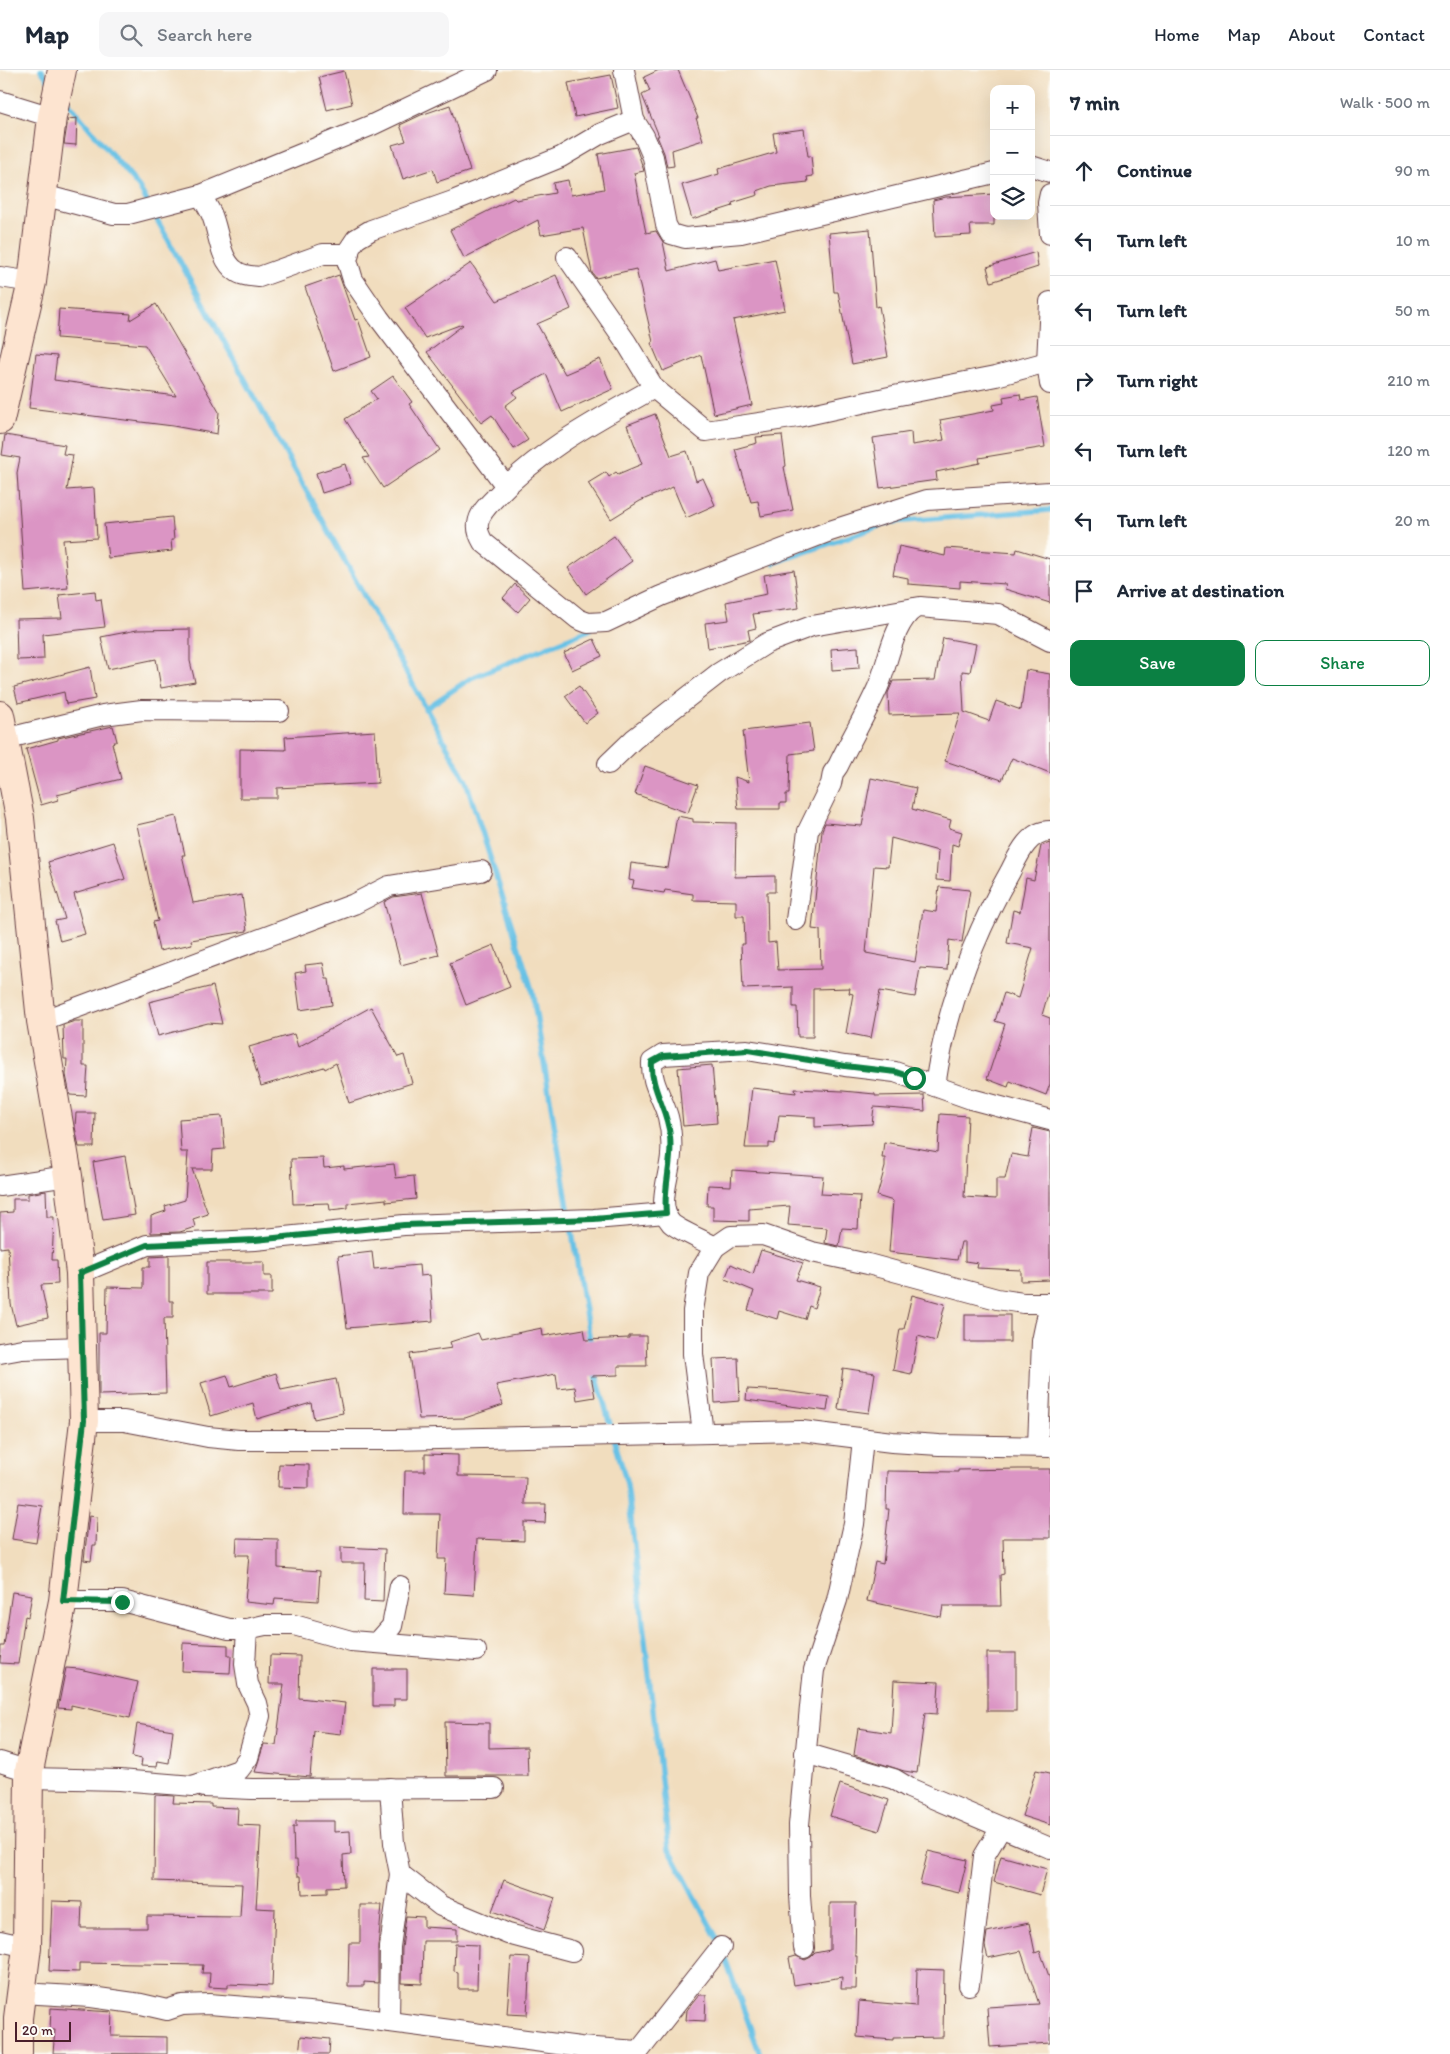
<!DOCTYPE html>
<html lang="en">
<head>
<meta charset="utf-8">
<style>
  :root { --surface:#fff; --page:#f6f6f7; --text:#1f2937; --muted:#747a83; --line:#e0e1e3; --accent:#0b8043 }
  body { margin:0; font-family:Itim,sans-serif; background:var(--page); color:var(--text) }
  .controls { position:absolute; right:15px; top:15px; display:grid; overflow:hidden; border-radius:10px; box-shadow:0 5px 20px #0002 }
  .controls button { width:45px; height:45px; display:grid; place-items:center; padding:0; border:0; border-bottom:1px solid var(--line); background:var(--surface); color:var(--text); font:25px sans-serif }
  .scale { position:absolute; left:15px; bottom:12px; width:56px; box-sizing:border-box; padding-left:5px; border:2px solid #4a1f2b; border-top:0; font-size:14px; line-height:18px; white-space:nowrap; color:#4a1f2b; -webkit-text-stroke:4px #fdfcf7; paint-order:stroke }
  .stop { position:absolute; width:15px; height:15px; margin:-11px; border:4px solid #0b8043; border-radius:50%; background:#fff }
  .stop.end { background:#0b8043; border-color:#fff; box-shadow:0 1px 5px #0008 }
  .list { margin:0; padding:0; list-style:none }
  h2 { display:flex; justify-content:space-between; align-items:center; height:65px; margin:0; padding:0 20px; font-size:21px }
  h2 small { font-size:16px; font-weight:400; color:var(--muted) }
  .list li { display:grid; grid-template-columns:32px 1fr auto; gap:15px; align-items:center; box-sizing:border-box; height:70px; padding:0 20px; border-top:1px solid var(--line) }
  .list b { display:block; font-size:19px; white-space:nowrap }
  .list em { font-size:16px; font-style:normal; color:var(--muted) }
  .actions { display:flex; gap:10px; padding:15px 20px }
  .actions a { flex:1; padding:11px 0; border:1px solid var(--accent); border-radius:10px; text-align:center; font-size:18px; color:var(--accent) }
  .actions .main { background:var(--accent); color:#fff }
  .icon { flex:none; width:28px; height:28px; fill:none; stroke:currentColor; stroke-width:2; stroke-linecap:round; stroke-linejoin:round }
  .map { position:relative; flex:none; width:1050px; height:1984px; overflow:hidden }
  header { display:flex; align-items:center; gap:30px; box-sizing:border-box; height:70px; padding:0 25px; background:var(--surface); border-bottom:1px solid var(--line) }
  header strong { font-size:24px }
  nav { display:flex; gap:28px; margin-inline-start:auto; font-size:18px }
  .search { width:350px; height:45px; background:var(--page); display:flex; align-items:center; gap:12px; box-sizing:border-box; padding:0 18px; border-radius:10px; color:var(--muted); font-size:19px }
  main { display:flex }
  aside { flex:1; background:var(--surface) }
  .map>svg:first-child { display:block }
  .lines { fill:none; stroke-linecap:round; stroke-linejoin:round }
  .stream { stroke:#67c1e5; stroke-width:5.5 }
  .building { fill:#db95c4 }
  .street-casing { stroke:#633c41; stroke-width:22 }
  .secondary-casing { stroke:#633c41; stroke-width:30 }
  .street { stroke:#fff; stroke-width:20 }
  .secondary { stroke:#fde4d0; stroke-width:28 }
  .route { stroke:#0b8043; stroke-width:6 }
</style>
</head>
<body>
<header>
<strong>Map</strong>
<div class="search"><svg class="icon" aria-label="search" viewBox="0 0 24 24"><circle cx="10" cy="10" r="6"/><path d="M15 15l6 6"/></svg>Search here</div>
<nav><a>Home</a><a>Map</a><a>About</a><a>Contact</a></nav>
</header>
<main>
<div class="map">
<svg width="1050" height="1984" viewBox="0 0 1050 1984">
  <rect width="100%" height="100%" fill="#fdfcf7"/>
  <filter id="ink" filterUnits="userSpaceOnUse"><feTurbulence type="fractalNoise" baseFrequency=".02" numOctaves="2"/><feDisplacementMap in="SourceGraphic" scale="10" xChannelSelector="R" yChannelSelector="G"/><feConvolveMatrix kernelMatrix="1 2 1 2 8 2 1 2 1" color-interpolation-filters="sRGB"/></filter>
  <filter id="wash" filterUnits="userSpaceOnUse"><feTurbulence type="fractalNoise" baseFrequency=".0096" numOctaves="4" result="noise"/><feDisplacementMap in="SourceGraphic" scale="20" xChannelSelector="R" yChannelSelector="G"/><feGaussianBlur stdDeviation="1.12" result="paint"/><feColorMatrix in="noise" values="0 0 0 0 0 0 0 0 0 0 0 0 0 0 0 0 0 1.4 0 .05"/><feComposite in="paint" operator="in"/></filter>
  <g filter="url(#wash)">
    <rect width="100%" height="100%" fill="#f1ddbe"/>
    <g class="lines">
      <!-- stream -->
      <g class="stream">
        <path d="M41,0L51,13"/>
        <path d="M65,29L139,117L466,711L532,920L591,1277"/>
        <path d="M774,493L891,452L1050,440"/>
        <path d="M425,639L471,608L589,560"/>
        <path d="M595,1301L627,1414L669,1779L720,1874"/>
        <path d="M723,1883L760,1984"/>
      </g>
    </g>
    <g id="blocks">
      <!-- building -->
      <g class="building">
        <path d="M659,0H678L698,48H696L703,70L672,80L674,96L667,97L664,83L657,66H659L642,25L650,21L644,7Z"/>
        <path d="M344,1L352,34L327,40L319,7Z"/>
        <path d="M611,5L618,38L575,47L568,13Z"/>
        <path d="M450,35L470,101L437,112L433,99L403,109L392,75L406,71L400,55L421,45Z"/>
        <path d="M77,48L76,75L64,74L68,49Z"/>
        <path d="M804,59L808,86H811L813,106L807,107L808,112L771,116L757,121L758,125L732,133L733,136L692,149L682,115L719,104L718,99L776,82L773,63Z"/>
        <path d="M636,77L644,101L634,103L646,163L656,161L663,172L669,201L715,189L718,200L775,189L785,240L733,250L752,335L714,344L701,285L663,301L651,273L653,272L636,199L596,208L592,203L583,158L541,165L538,150L464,188L450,160L514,128L516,130L555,123L553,113L568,110L571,125L604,119L598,84Z"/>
        <path d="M994,124V155H970L971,165L935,167L933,130L946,127Z"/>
        <path d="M870,159L876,237L879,236L888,287L852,294L838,222H834L829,163Z"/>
        <path d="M1036,182L1038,197L991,212L987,197Z"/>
        <path d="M471,193L497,231L556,205L571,239L537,254L565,304L600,289L613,319L562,342L546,304L513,322L517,327L505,336L528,370L514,379L492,345L481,353L427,282L463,255L462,254L425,268L405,238Z"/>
        <path d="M339,205L355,250L358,249L371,287L334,301L305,217Z"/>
        <path d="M156,234L219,342L217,364L173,356L29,338L36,284L57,286L54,310L176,326L145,275L57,268L59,239L131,244L130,250Z"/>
        <path d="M393,306L412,332L409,334L440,380L383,418L363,388L369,387L345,349L377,329L371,321Z"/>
        <path d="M1020,324L1021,330L1037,327L1045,377L979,388L980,393L936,402L937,410L880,418L873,368L911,362L912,375L944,370L940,350L994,340L993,335L1004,333L1003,327Z"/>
        <path d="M655,344L671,386L687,381L696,411L703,408L715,435L686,448L673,417L640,431L611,449L588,413L606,402L609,407L616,402L618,404L642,394L627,355Z"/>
        <path d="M5,365L65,375L63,384L73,385L67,420L94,418L97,468L63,470L68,518L25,522L17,403L20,388L2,385Z"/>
        <path d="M782,365L786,396L784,397L793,440L761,446L758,431L751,432L735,379L757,373L756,367Z"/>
        <path d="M345,394L351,414L322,423L316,403Z"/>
        <path d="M172,447L174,470H171L172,481L108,488L104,454Z"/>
        <path d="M614,466L632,491L586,524L568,498Z"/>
        <path d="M899,476L945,486L946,478L1016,483L1017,479L1050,489V533L1005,519L1006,514L960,511V518L908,514V508L893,505Z"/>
        <path d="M794,500L799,538L753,544L756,558L748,560L750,570L708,578L705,553L729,550L726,532L767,524L764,505Z"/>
        <path d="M515,514L530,528L518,542L503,528Z"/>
        <path d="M95,521L96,530L101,529L105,557L43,564L44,589L17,590L16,549L62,548L59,525Z"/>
        <path d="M190,559V591L195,612L161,618L156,589L108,599L101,567L137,560Z"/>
        <path d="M943,568L976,574L970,602L962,601L964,642L989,651L996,631L1021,640L1026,600L1050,604V703L1012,688L1002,710L945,691L960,643L889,645L888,623L893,611L935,610Z"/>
        <path d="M594,569L602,586L572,600L564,583Z"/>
        <path d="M858,577L859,598L832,600L831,579Z"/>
        <path d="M90,597L95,629L66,634L64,622L18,633L14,617Z"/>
        <path d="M579,616L598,643L585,653L565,626Z"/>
        <path d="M810,653L814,681L790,684L789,724H786V733H780V739H738L735,707L749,712L743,661Z"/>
        <path d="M113,656L117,671L112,673L121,709L57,725L58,730L41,735L26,679L58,670V668Z"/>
        <path d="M375,661L378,713L277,718V728H240V679L286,680L285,667Z"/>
        <path d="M645,696L698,715L688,743L635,724Z"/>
        <path d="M871,708L916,718L912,739L951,750L949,758L962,762L958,776L952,774L950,811L936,810L938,781L891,768L888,797L874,796L866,883L915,892L923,840L936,842L939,817L970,820L962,872L949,870L947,900L920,898L915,927L880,921L871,968L846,963L853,924L849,923L850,918L813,919V967H798L797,937H793V917L743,919L741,874H745L744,846H736V831L693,830V824L665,820L664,823L632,818L634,811L629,810L631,793L668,798L677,746L693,749V752L736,753L735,807L775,806V822H767L768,873L776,872L778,900L821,899L820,860L812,859L822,760L825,753L862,756Z"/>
        <path d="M176,746L185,785H182L193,833L242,825L247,861L191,870L192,874L159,881L153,852L158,851L137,755Z"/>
        <path d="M113,772L125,809L74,824L85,864L60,871L55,851L65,849L48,792Z"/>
        <path d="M1050,773V917L1042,945L1050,948V1014L1046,1025L1010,1011L1008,1017L987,1009L1005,954L995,951L1004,923L1018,928L1033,878L1007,873L1013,840L1020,842L1026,808L1034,810L1041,776Z"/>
        <path d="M422,823L439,885L401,895L384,832L393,827Z"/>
        <path d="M494,875L510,917L466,935L450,893Z"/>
        <path d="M323,893L326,909H329L332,935L300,940L295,903L306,901L305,895Z"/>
        <path d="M213,916L222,954L208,953L158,966L149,932Z"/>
        <path d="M371,937L398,987L404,985L412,1013L349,1033L336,993L325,999L324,997L261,1016L249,977L294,964L298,977Z"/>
        <path d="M75,951H83V996H88L86,1026L70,1025L66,1005L67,989H64L63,955Z"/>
        <path d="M712,995L717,1053L683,1056L678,998Z"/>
        <path d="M752,1018L796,1023L795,1019L843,1021L875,1024V1026L924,1025L925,1041L874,1037L872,1054L815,1057V1047L779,1045L775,1074L769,1073V1078H745Z"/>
        <path d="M76,1043H95L94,1077H79L75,1057Z"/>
        <path d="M940,1044L968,1046L964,1127L996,1129V1109H1005L1011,1084L1028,1087L1033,1058L1050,1062V1210L1021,1211V1200L977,1198L978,1193L965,1191V1172H961L957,1190L889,1182L893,1131L877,1126L885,1097V1088H882L884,1072L938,1082Z"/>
        <path d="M222,1046L225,1079L213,1080L212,1099H192L208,1144L193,1149L195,1157L180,1162L151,1163V1146L166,1141L165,1136L185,1130L188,1082H181L179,1049Z"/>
        <path d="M125,1086L135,1145L103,1150L93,1092Z"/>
        <path d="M323,1088L324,1098L344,1096V1099L394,1094L396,1108L414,1106L416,1129L386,1132V1129L348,1133V1138L330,1140L329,1133L293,1134L291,1089Z"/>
        <path d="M732,1100L823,1106L821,1124L860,1126L858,1159L842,1158L839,1176L825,1173L827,1158L788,1155L790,1136L749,1139V1151L713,1150V1136H707L708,1115L731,1116Z"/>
        <path d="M46,1121L47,1147H54L52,1190H57L58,1214L41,1215L48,1248L16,1255L11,1234L8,1177L0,1178V1143L13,1142V1129H28V1124Z"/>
        <path d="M761,1180L803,1193L796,1210L820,1217L814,1238L809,1236L805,1249L779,1241L777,1249L748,1240L754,1221L725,1209L731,1194L753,1204Z"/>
        <path d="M372,1182L374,1199L419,1195L420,1206L430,1205L433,1251L347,1258L338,1186Z"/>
        <path d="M169,1186V1231H173V1248H164L166,1323L99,1325V1263H106L107,1217L143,1218V1197H150V1187Z"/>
        <path d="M207,1192H264V1206H272V1224H207Z"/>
        <path d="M912,1225L945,1234L936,1271L918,1266L911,1304L893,1300L900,1259H904Z"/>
        <rect x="965" y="1245" width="45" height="27"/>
        <path d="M542,1258L543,1266L584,1259L586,1270L629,1268V1266H646L647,1296H618V1305L591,1306L595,1327L577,1330L575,1317L558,1319L556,1304L496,1315L503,1335L465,1348L419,1349L410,1284L452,1278L450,1272L478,1263L481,1270Z"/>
        <path d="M738,1288L740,1331L715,1333L713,1289Z"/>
        <path d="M843,1298L875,1303L869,1343L838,1339Z"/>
        <path d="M276,1303L281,1320L336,1309L343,1343L314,1349L311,1333L257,1349L253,1333L211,1346L201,1313L227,1305L231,1317Z"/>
        <path d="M747,1319L784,1321L829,1327L827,1341L746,1330Z"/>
        <path d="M425,1384L458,1385V1406L526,1407L525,1434H546L545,1453L524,1452V1471L477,1469L474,1525L444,1523L446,1489H438L440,1444H404L405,1401H425Z"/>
        <path d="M279,1394L309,1395V1418L278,1417Z"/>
        <path d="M1019,1399H1050V1468H1003L1004,1504L1000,1505L1001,1536H943L941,1547L867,1531L875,1492L883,1494L889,1439H886L887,1401L958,1402V1400Z"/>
        <path d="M18,1433L42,1436L36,1473L12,1469Z"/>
        <path d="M89,1446L97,1447L96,1475H93L91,1491L84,1490Z"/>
        <path d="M237,1468L278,1469V1498L320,1501L318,1531L275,1528L274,1535L245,1532L249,1485H236Z"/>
        <path d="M341,1477L385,1479L383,1532L364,1531L365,1493H341Z"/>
        <path d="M12,1522L32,1525L28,1547L25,1546L18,1594L0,1593L1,1576H4Z"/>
        <path d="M183,1573L228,1575V1586H231L230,1603L182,1601Z"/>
        <rect x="987" y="1583" width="29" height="58"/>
        <path d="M270,1585L300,1586L299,1628L345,1633L341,1664L314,1661L310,1707L255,1702L264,1674L276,1675L284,1614H269Z"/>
        <path d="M66,1598L79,1599L138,1612L130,1648L71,1635V1639L58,1638Z"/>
        <path d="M373,1599H407V1629H394V1636H373Z"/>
        <path d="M894,1610L939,1612L937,1644L925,1643L917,1703L904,1701L854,1685L858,1658L891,1663Z"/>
        <path d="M445,1652L489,1653V1678L527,1677L528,1706H446Z"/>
        <path d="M137,1654L173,1660L169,1693L158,1691L157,1697L141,1696L142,1689L132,1687Z"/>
        <path d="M1036,1700L1050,1703V1755L1022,1746Z"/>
        <path d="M840,1714L889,1730L879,1761L830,1746Z"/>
        <path d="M155,1725L174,1726L173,1733L211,1734V1737L238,1738L237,1755L261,1756L256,1838L275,1839L272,1916L228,1914V1918L209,1917L210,1903H202L203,1895L79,1893V1902L49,1901L52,1831L82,1832L81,1858H147V1846L240,1847L242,1814L154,1811Z"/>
        <path d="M296,1751H334V1762L350,1761L351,1784L343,1785L344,1816L327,1817V1823L302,1824L301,1806H298L297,1790H294L293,1757H296Z"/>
        <path d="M928,1781L967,1790L959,1823L920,1814Z"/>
        <path d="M1001,1786L1047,1799L1040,1825L994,1812Z"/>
        <path d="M504,1810L555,1828L544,1860L492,1841Z"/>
        <path d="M830,1833H856L855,1886H857L856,1919H841L842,1907L794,1915L789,1888L796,1886L805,1890L811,1887L815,1883L830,1880Z"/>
        <path d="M360,1835H382L378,1877V1913L364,1912V1916H348L349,1873H360Z"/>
        <path d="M406,1846L424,1847V1857L457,1859V1871H423L422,1914L401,1913L402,1878Z"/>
        <path d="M1029,1853L1035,1883L1040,1881L1050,1909V1973L990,1977L987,1937L1039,1934L1021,1881L988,1888L985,1876L987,1862Z"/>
        <path d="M455,1874L478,1875L477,1919H458V1902L454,1901Z"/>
        <path d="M511,1887L530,1888L527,1945L507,1944Z"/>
        <path d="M917,1899L944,1900L943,1967L893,1968V1970L857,1967L859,1931L916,1936Z"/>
        <path d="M699,1925H706L705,1951L686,1950L687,1940Z"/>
        <path d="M51,1938L112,1942L111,1966L167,1967V1984L53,1983L55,1960H50Z"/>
        <path d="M301,1966L330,1969L329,1984H299Z"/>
      </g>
    </g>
  </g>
  <g filter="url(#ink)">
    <use href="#blocks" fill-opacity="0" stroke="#633c41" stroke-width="1"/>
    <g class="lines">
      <defs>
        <g id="street">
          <path d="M624,0L634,50L644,66L653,87L666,155L671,164L685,168L741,163L994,103"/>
          <path d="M0,31L52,47"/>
          <path d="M1031,96L1050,102"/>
          <path d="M1050,124L1048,133L1050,164"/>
          <path d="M43,125L114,144H128L201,125L372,55L487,0"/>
          <path d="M201,125C204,131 208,137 211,143C219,160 219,190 236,201C242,206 251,206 259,207L323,184H349"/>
          <path d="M567,187L626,272L654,318L706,361L798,347L894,326L996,306L1047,292"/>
          <path d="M0,207L32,212"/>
          <path d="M1050,232L1047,292L1050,314"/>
          <path d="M654,318C597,350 539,380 494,429C487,436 479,444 478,454C477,461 480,467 483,472L578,549L588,553L606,552L661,526L830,461L927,430L1050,422"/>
          <path d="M506,416L379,248L353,210L347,190L350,178L356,169L371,160L453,131L561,87L600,64L634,50"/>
          <path d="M0,670L103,645L142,640L279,641"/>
          <path d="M608,694L634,669L719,603L767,573L812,556L920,537L998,544L1050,571"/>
          <path d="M796,850L808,761L831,714L833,703L838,696C851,669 866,644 878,617C888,594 893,552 915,538"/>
          <path d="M41,951L354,834L389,816L481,801"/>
          <path d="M935,1016C946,940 972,869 1010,802C1018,786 1028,761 1050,761"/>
          <path d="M0,1116L68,1106"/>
          <path d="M715,1177C705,1171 678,1160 671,1153C656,1136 670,1105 671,1085C672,1073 671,1059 668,1047C662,1026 651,1014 652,992L663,985L747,980L845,996L895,1002L971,1029L1050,1050"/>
          <path d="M80,1203L147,1175L255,1170L404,1155L594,1149L666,1143"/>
          <path d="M0,1283L22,1279L83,1277"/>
          <path d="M84,1351H124L208,1367L239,1370H394L802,1361L892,1372L939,1375L1050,1377"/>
          <path d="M703,1363L693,1284V1241L699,1203L715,1177L731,1166L763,1165L812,1182L868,1194L997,1229L1023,1233H1048"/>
          <path d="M1038,1376L1042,1271L1050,1233"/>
          <path d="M63,1531H122L229,1559H247L265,1555H294L351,1571L476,1581"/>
          <path d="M377,1573L392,1556L400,1516"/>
          <path d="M805,1683L894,1709L909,1718L1050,1778"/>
          <path d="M0,1692L29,1701"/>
          <path d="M29,1708L120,1710L193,1716L239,1700L248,1688L260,1646L257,1633L248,1614L245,1594L247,1559"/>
          <path d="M204,1717L252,1719L494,1718"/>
          <path d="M390,1718L394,1773L400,1804L441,1836L508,1864L572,1881"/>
          <path d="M0,1871L27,1877"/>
          <path d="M804,1878L800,1826L799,1755L810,1637L814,1600L837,1530L854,1454L863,1369"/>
          <path d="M969,1915L984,1786L1001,1758"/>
          <path d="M21,1923L91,1927L141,1934L167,1940L182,1935L209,1934L321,1943L580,1977L639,1981L721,1877"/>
          <path d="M389,1952L390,1877L400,1804"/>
        </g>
        <g id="secondary">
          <path d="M0,350L32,212L52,47L62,0"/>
          <path d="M0,645L20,748L41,951L68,1106L80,1203L84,1351L63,1531L29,1701L27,1877L18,1948V1984"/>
        </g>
      </defs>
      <!-- street casing -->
      <use href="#street" class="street-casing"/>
      <!-- secondary casing -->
      <use href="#secondary" class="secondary-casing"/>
      <!-- street -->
      <use href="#street" class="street"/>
      <!-- secondary -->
      <use href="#secondary" class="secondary"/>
    </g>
  </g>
  <g class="lines" filter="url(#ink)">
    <!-- route -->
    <path class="route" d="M122,1532L63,1531L84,1351L80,1203L147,1175L255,1170L404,1155L594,1149L666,1143C663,1117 673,1092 670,1066C668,1040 650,1018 652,992L663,986L748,980L845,996L896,1002L914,1008"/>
  </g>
</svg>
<div class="controls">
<button>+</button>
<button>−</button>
<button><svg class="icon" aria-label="layers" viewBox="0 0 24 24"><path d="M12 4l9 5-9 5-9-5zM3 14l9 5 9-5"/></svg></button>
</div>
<div class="scale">20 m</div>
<div class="stop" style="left:914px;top:1008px"></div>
<div class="stop end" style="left:122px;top:1532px"></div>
</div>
<aside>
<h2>7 min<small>Walk · 500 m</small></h2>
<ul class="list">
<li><svg class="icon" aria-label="ahead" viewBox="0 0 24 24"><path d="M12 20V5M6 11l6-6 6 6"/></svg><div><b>Continue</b></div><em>90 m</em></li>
<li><svg class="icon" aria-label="left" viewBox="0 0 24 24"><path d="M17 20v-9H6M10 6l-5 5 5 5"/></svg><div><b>Turn left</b></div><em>10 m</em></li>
<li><svg class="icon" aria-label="left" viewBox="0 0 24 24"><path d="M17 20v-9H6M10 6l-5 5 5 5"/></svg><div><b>Turn left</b></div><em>50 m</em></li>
<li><svg class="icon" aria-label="right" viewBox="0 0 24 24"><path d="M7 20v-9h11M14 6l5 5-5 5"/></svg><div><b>Turn right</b></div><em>210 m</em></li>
<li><svg class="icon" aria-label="left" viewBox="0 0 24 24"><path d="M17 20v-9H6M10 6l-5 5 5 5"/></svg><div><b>Turn left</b></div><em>120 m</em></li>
<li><svg class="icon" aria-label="left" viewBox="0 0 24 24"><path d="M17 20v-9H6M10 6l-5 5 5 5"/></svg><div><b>Turn left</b></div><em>20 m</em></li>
<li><svg class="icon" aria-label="arrive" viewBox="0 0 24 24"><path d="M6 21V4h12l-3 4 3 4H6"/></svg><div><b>Arrive at destination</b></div></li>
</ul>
<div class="actions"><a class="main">Save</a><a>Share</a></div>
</aside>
</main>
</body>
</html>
